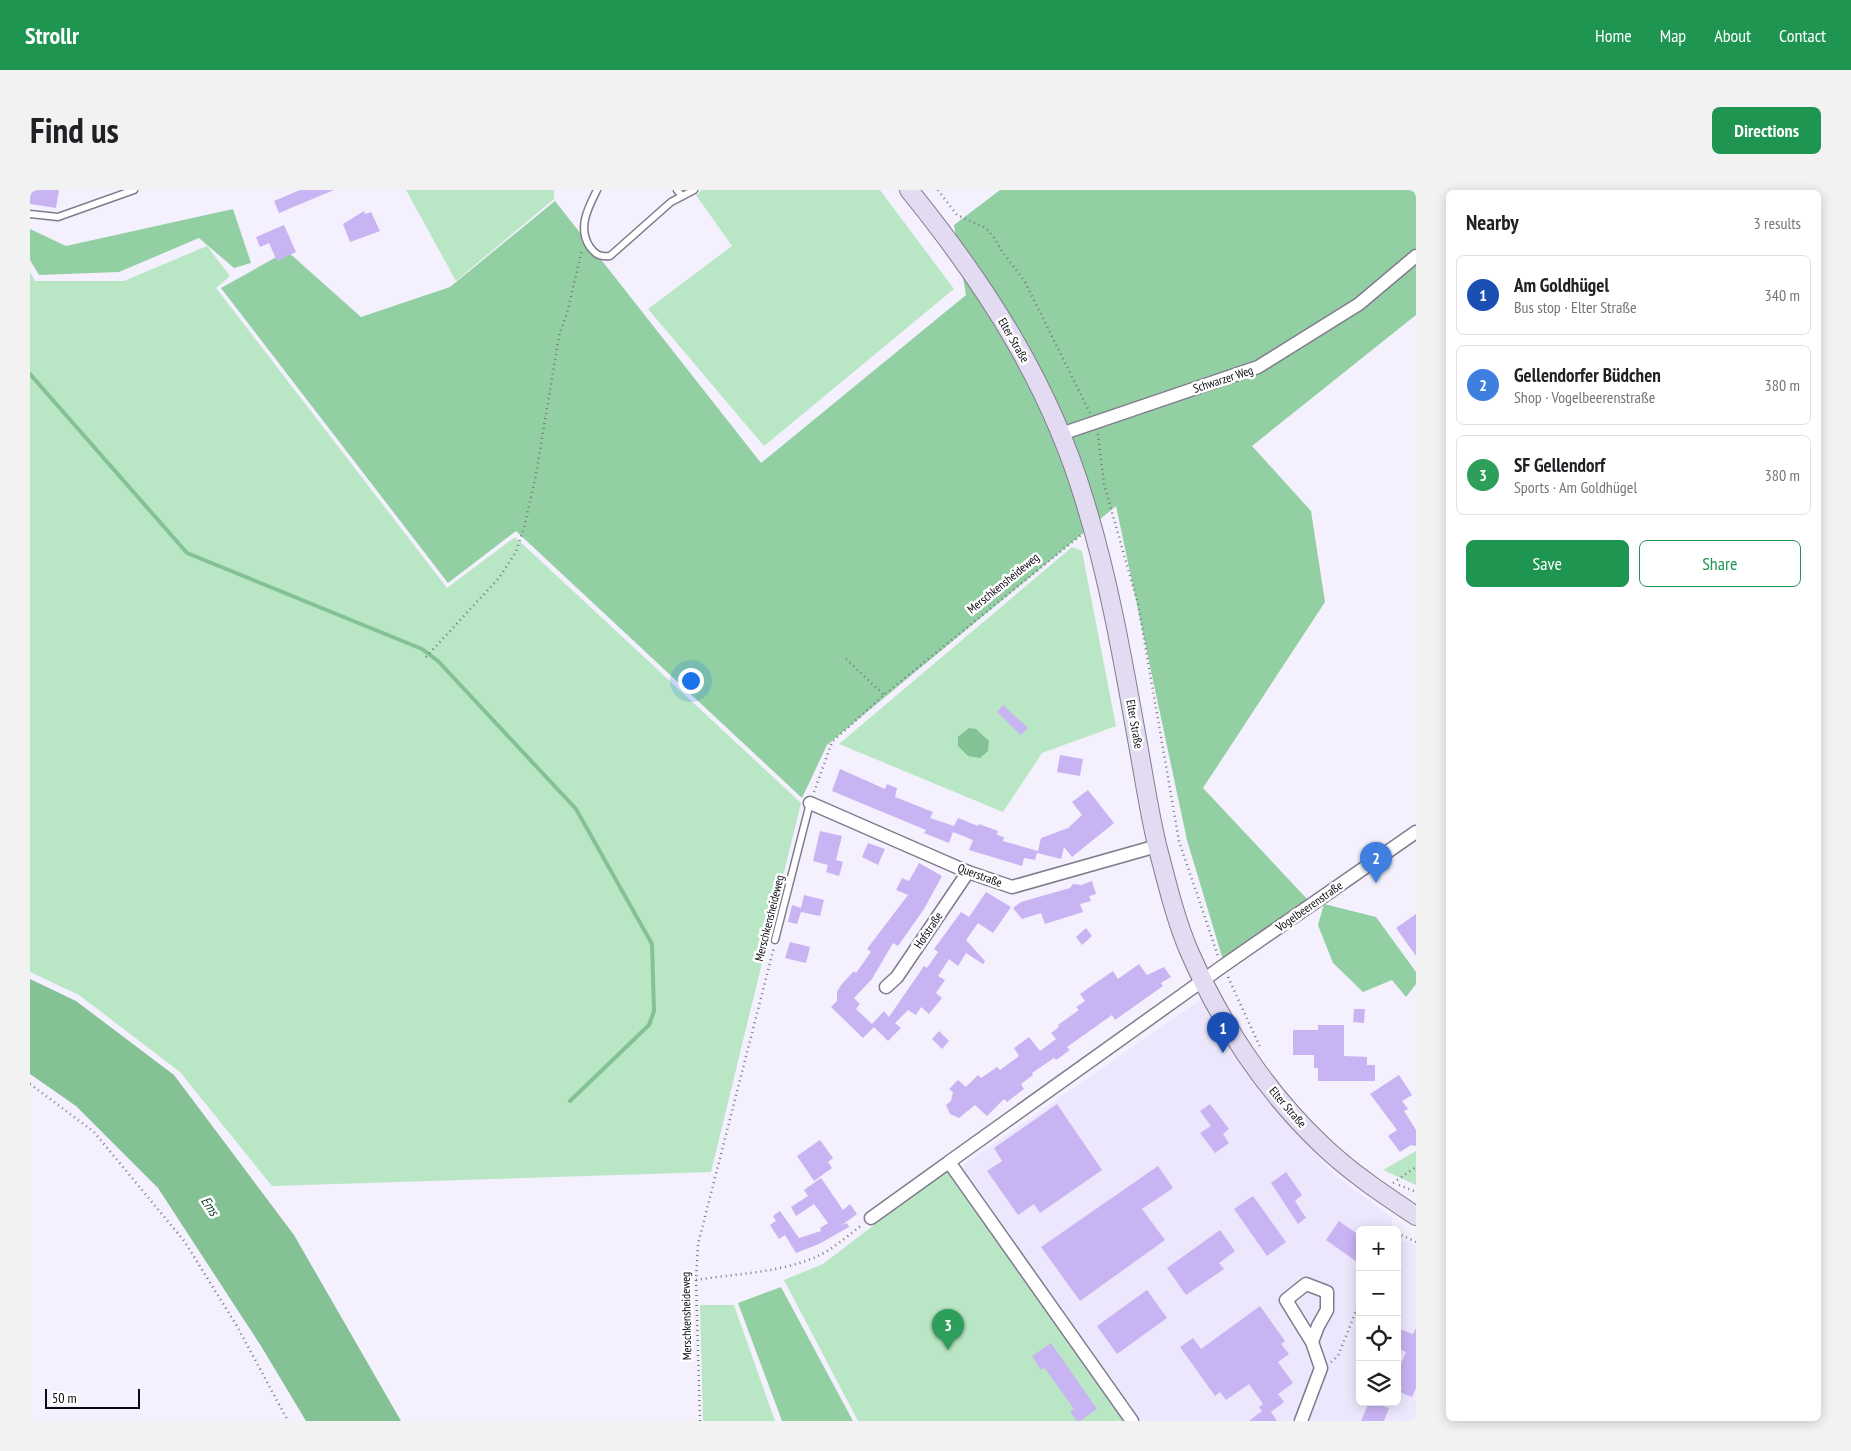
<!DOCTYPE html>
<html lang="en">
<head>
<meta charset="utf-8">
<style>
  :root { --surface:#fff; --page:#f2f2f2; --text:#202124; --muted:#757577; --line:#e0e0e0; --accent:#1e9652 }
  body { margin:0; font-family:"PT Sans Narrow",sans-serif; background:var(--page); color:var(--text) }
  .controls { position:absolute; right:15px; bottom:15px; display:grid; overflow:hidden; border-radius:8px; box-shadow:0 2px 12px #0003 }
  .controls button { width:45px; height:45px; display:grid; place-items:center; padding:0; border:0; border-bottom:1px solid var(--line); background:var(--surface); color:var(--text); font:25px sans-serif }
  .scale { position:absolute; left:15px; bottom:12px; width:95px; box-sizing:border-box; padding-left:5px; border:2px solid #0c0a11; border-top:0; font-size:14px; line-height:18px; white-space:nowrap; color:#0c0a11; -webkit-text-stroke:4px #fff; paint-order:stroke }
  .you { position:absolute; left:660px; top:490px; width:18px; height:18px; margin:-12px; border:4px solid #fff; border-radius:50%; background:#1a73e8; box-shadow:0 0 0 8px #1a73e833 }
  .badge { display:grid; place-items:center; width:32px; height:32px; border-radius:50%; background:var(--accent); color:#fff; font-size:16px; font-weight:700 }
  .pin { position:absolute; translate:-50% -41px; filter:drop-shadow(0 1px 2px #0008) }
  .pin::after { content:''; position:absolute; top:26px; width:18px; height:15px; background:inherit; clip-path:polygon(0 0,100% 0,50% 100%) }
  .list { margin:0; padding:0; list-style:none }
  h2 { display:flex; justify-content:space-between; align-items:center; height:65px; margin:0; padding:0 20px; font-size:21px }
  h2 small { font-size:16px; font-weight:400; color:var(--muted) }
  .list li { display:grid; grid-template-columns:32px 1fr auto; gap:15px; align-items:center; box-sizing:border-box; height:80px; margin:0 10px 10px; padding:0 10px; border:1px solid var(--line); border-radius:8px }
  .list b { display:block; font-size:19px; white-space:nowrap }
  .list p { margin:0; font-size:16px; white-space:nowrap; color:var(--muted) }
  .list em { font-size:16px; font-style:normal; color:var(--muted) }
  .actions { display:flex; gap:10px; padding:15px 20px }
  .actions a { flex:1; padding:11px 0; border:1px solid var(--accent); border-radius:8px; text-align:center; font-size:18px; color:var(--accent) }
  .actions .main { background:var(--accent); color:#fff }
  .icon { flex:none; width:28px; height:28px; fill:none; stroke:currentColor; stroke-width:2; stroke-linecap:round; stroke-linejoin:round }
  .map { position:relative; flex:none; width:1386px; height:1231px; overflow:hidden; border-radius:8px }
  header { display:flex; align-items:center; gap:30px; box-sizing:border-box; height:70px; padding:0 25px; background:var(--accent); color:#fff }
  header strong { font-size:24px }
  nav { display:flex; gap:28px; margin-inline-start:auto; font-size:18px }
  .intro { display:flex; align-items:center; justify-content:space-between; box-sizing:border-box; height:120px; padding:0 30px }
  h1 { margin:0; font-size:35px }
  .button { padding:12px 22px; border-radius:8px; background:var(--accent); color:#fff; font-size:18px; font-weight:700 }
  main { display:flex; gap:30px; padding:0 30px }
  aside { flex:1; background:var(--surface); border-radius:8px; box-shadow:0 2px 12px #0003 }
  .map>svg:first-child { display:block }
  .built { fill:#ede7fd }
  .green { fill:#b9e7c5 }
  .forest { fill:#92d0a3 }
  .water { fill:#84c195 }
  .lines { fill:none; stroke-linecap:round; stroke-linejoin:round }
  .stream { stroke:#84c195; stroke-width:4 }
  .building { fill:#c8b4f3 }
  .service-casing { stroke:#807b8d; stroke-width:9 }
  .minor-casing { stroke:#807b8d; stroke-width:15 }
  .secondary-casing { stroke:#807b8d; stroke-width:20 }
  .path { stroke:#78757f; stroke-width:2.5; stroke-dasharray:1 4; stroke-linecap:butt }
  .service { stroke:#fff; stroke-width:6 }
  .minor { stroke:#fff; stroke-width:12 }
  .secondary { stroke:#e2dbf1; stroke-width:18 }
  .labels { text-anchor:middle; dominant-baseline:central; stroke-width:5; stroke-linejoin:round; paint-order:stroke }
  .street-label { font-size:12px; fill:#0c0a11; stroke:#fff }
  .water-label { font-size:14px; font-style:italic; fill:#114023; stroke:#fff }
</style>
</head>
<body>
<header>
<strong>Strollr</strong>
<nav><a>Home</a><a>Map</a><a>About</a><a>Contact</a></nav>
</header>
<div class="intro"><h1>Find us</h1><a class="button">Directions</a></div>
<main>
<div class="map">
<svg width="1386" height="1231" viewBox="0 0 1386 1231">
  <rect width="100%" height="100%" fill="#f4f0fd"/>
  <!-- built -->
  <path class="built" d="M1173,808L1231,896L1305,986L1363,1028L1360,1040H1330V1212H1367V1051L1379,1052L1386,1055V1231H1107L929,978Z"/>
  <!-- green -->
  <g class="green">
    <path d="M376,0H524V9L426,91Z"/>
    <path d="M672,0H850L924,99L734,256L618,119L702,56L666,5Z"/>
    <path d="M177,56L200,86L186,98L417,398L485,347L771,613L681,982L242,996L150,882L49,805L0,782V82L5,91H94Z"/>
    <path d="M1042,357L1052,361L1086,536L1012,563L973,622L809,554Z"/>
    <path d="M1386,961V995L1353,980Z"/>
    <path d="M917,979L1094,1231H828L754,1090L793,1074Z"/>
    <path d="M670,1115H704L745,1231H673Z"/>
  </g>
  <!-- forest -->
  <g class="forest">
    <path d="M970,0H1386V125L1222,256L1281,321L1295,412L1173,598L1278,710L1193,770L1157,650L1086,316L797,555L772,608L486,341L418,393L191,98L257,61L331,127L420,97L525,11L731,273L936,105L924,35Z"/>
    <path d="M203,19L221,73L204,78L169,48L89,82L9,85L0,70V39L36,56Z"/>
    <path d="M1294,714L1346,727L1386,782V794L1376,807L1362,790L1333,802L1303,773L1288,735Z"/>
    <path d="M751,1097L823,1231H752L708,1113Z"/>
  </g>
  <!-- water -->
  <g class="water">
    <path d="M939,538L946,539L959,551L958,561L950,568L938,566L928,556V547Z"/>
    <path d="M0,789L46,811L144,885L264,1045L371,1231H276L231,1156L128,998L46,916L0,884Z"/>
  </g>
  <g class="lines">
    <!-- stream -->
    <path class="stream" d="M0,184L157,363L392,459L408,471L546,619L622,754L624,821L619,835L540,911"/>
  </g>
  <!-- building -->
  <g class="building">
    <path d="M0,0H29L26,18L0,14Z"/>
    <path d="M270,0H304L249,23L244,11Z"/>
    <path d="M334,21L335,24L341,22L350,41L320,52L313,34Z"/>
    <path d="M254,35L266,62L247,71L239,53L230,57L226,47Z"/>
    <path d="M973,515L998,538L991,545L967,522Z"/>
    <path d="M1030,565L1053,569L1050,586L1027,582Z"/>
    <path d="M810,579L855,599L857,594L867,598L865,607L903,622L900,628L924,636L928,628L948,636L949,634L968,641L967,645L974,647L973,651L1008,661L1011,648L1038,638L1052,625L1042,612L1058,600L1084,633L1042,667L1034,657L1031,669L1007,663L1005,670L994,668L992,676L939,660L943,650L923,642L919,653L894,643L896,640L802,601Z"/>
    <path d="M790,641L812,646L806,670L813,672L809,686L796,682L798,675L783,671Z"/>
    <path d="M838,653L855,659L848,675L832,667Z"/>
    <path d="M889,673L912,686L894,719L868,756L863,753L842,789L824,808L830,814L826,819L842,834L854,821L859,827L894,776L897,778L908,762L904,759L931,722L939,727L956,702L981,717L963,743L948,733L936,750L955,771L953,774L936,763L928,776L919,769L908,786L915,790L906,803L912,808L899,824L891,817L886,825L878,820L865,833L871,838L858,851L844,837L833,848L801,817L807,811V802L811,795L824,781L826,783L841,762L837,759L878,705L866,700L872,688L879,691Z"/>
    <path d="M1062,691L1066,704L1059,706L1061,711L1050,714L1053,722L1015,734L1011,723L992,729L983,718L991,712L1040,698L1043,694L1051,695Z"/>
    <path d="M774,705L794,710L790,726L771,722L767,734L758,732L762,715L771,718Z"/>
    <path d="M1386,724V766L1366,738Z"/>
    <path d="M1056,738L1062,746L1052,755L1046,747Z"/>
    <path d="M760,752L780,757L776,773L755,768Z"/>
    <path d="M1109,774L1117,785L1134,777L1141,787L1131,793L1133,796L1085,830L1082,825L1037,857L1040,860L1026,870L1024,868L1002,883L1003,885L991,894L994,899L977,912L974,909L957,926L945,915L929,928L920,924L916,915L921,911L923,902L919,899L928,890L936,897L948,885L951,888L967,877L970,880L989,866L984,858L999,847L1010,861L1026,849L1021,843L1029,837L1028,835L1049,820L1046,817L1055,811L1050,804L1083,781L1088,789Z"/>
    <path d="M1324,819H1335L1334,833L1323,832Z"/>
    <path d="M1288,835H1314V866L1337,867V875H1345V891H1288V878H1284V865H1263V840H1288Z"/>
    <path d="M909,841L919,851L912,859L902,849Z"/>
    <path d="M1369,885L1382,905L1372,911L1378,919L1374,921L1386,940V956L1381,955L1370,962L1358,946L1367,940L1340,904Z"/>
    <path d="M1027,914L1072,980L1010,1023L1004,1014L988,1025L957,981L972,971L964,958Z"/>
    <path d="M1180,914L1199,939L1193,944L1199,953L1185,963L1170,943L1181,936L1170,921Z"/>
    <path d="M790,950L803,968L798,972L802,978L784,991L767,966Z"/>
    <path d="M1128,976L1143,998L1112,1019L1135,1050L1050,1111L1011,1057Z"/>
    <path d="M1256,982L1272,1005L1265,1011L1276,1028L1268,1034L1241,993Z"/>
    <path d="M791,988L813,1020L820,1014L827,1024L812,1035L817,1033L819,1037L789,1054L766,1063L755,1045L749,1049L740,1035L746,1031L743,1026L750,1021L769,1048L791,1041L790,1038L798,1033L784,1014L766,1026L761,1017L778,1006L774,1000Z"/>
    <path d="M1223,1006L1256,1052L1237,1066L1204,1019Z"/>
    <path d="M1309,1031L1330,1046V1074L1296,1050Z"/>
    <path d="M1190,1040L1205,1061L1189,1073L1194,1079L1156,1105L1137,1078Z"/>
    <path d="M1117,1100L1137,1128L1087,1164L1067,1136Z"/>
    <path d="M1230,1116L1255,1151L1251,1154L1259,1164L1248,1172L1263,1193L1248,1204L1254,1212L1241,1222L1247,1231H1219L1232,1221L1229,1217L1233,1214L1219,1194L1196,1210L1190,1202L1185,1206L1150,1157L1163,1148L1171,1159Z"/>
    <path d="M1367,1138L1383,1144L1386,1138V1198L1382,1207L1370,1202L1372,1197L1367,1195V1183L1376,1162L1367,1158Z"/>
    <path d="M1021,1153L1067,1219L1050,1231H1047L1040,1222L1044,1219L1014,1177L1011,1180L1002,1166Z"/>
    <path d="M1339,1212L1359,1218L1354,1231H1331Z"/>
  </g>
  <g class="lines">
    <defs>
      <g id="service">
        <path d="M567,0C558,18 547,38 560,57C566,65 570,67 580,66L641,12L664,0"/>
        <path d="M647,0L652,6"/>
        <path d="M0,24L28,27L104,0"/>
        <path d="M745,750L780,613"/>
      </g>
      <g id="minor">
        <path d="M1031,244L1228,177L1329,114L1386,66"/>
        <path d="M780,613L938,682L982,697L1127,656"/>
        <path d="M856,797L867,787L938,682"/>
        <path d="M841,1028L919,972"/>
        <path d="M1102,1231L919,972L1193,776L1386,642"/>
        <path d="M1271,1231L1291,1178L1282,1152L1256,1110L1276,1094L1297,1102V1120L1288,1136L1282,1152"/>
      </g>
      <path id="secondary" d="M879,0C956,95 1020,194 1055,312C1080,393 1094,477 1109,560C1115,593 1120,627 1128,659C1137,693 1145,728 1159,761C1190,832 1235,901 1292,955C1320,982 1353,1004 1386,1026"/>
    </defs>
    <!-- service casing -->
    <use href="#service" class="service-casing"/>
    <!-- minor casing -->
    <use href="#minor" class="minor-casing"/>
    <!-- secondary casing -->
    <use href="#secondary" class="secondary-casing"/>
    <!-- path -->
    <g class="path">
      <path d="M908,0L927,25L956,38L965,49L971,60L995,92L1060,223"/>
      <path d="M1068,244L1074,294L1108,414L1149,651L1188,766"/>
      <path d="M396,467L469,388L486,362L494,338L505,290L529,146L537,123L552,60"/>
      <path d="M816,469L854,505"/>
      <path d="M784,602L802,552L854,505L1051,345"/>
      <path d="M1198,787L1231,859"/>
      <path d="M0,894L64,942L155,1052L208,1138L258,1231"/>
      <path d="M1363,993L1386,977"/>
      <path d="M1369,995L1386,1002"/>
      <path d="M1367,1043L1386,1052"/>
      <path d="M666,1090C703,1084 745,1083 781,1069C800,1062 816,1047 832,1035"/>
      <path d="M1301,1172L1308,1166L1330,1111"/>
      <path d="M670,1231L666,1090L668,1054L744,757"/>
    </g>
    <!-- service -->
    <use href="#service" class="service"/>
    <!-- minor -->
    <use href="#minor" class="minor"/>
    <!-- secondary -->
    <use href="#secondary" class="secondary"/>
  </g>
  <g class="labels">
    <!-- street labels -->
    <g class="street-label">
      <text transform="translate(984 150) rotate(60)">Elter Straße</text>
      <text transform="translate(1193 189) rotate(-18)">Schwarzer Weg</text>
      <text transform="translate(973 393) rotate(-39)">Merschkensheideweg</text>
      <text transform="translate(1105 534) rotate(80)">Elter Straße</text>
      <text transform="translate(950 685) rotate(20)">Querstraße</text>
      <text transform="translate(1279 716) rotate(-35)">Vogelbeerenstraße</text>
      <text transform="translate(739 728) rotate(-76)">Merschkensheideweg</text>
      <text transform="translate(898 740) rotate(-56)">Hofstraße</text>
      <text transform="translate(1258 917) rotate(49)">Elter Straße</text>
      <text transform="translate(656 1126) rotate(-91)">Merschkensheideweg</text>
    </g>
    <!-- water labels -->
    <g class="water-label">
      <text transform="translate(180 1016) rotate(57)">Ems</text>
    </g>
  </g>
</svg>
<div class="controls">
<button>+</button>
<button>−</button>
<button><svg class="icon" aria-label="locate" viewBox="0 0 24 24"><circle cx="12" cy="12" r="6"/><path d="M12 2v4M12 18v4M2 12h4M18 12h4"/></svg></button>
<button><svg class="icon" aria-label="layers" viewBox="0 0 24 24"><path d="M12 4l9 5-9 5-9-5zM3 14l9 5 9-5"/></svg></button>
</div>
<div class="scale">50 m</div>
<div class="you"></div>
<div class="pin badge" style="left:1193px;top:863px;background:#1a4fb4">1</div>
<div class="pin badge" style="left:1346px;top:693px;background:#3f7fe0">2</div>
<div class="pin badge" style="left:918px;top:1160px;background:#2e9e5b">3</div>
</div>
<aside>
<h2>Nearby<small>3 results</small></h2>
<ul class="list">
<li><span class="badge" style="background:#1a4fb4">1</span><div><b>Am Goldhügel</b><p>Bus stop · Elter Straße</p></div><em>340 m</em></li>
<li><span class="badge" style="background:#3f7fe0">2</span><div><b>Gellendorfer Büdchen</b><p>Shop · Vogelbeerenstraße</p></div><em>380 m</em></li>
<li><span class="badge" style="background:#2e9e5b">3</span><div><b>SF Gellendorf</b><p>Sports · Am Goldhügel</p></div><em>380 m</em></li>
</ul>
<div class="actions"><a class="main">Save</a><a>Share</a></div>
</aside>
</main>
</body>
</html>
